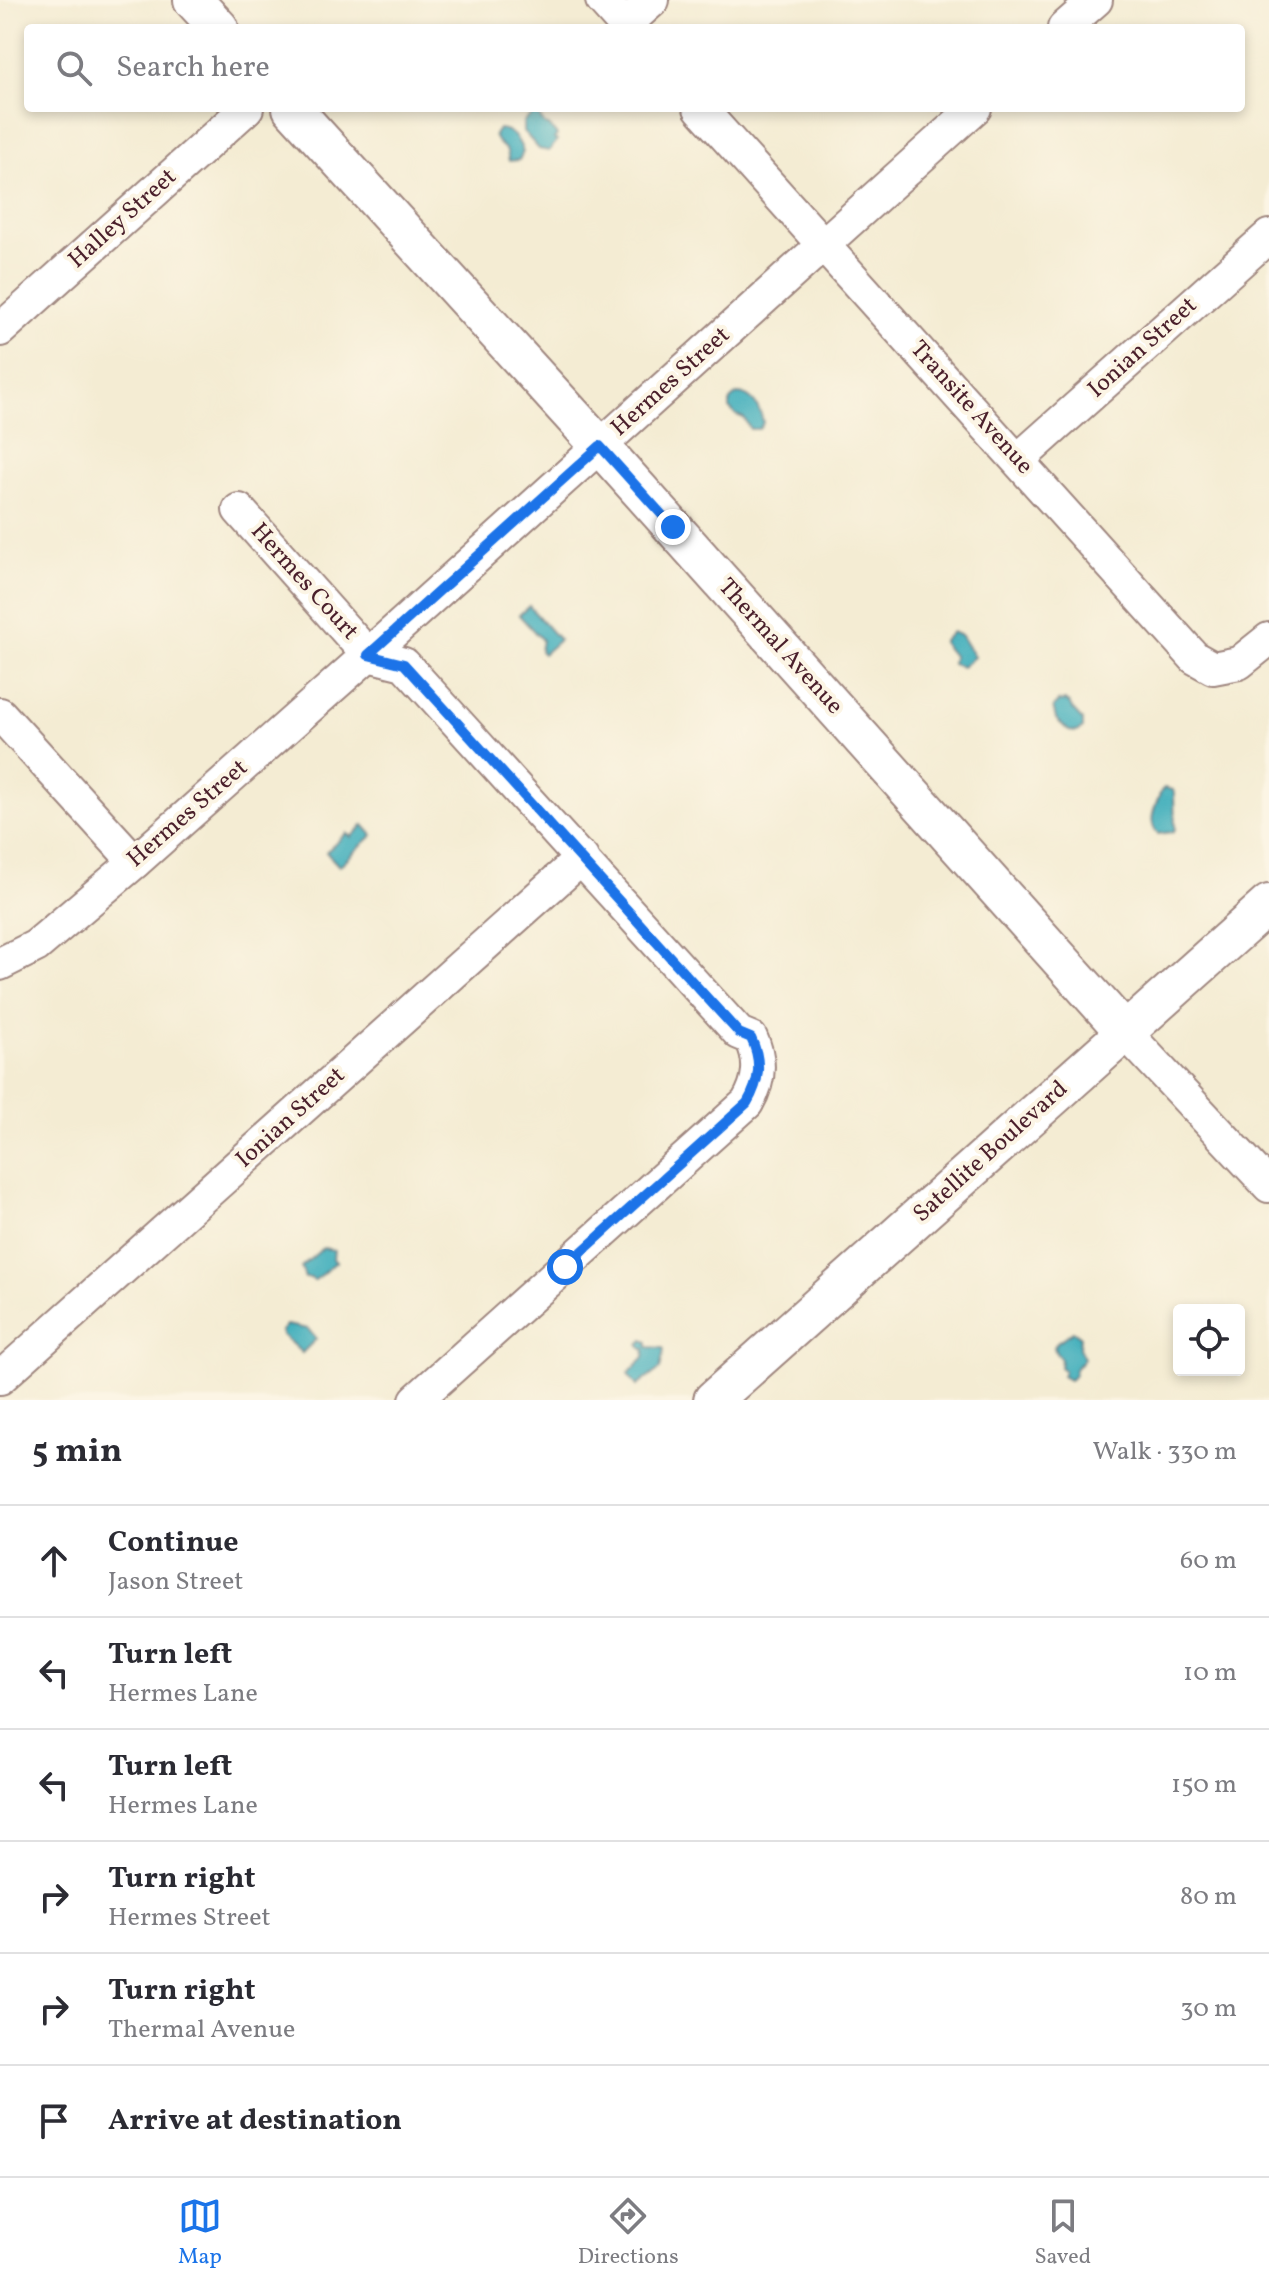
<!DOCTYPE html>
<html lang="en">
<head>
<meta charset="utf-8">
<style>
  :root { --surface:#fff; --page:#f7f7f7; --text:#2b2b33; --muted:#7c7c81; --line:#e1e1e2; --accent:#1a73e8 }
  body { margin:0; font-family:Vollkorn,serif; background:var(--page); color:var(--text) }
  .controls { position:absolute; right:24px; bottom:24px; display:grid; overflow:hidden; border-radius:8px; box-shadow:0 4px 12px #0003 }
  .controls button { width:72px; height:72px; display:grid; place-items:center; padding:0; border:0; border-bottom:2px solid var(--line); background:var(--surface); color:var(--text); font:40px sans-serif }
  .stop { position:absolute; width:24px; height:24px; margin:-18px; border:6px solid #1a73e8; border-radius:50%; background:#fff }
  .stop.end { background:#1a73e8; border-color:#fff; box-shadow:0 2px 8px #0008 }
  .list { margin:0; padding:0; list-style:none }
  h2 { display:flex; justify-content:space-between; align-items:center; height:104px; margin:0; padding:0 32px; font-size:34px }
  h2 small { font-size:26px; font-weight:400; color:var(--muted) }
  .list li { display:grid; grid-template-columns:52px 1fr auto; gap:24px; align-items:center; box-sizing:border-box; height:112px; padding:0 32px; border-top:2px solid var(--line) }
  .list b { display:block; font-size:30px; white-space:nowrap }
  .list p { margin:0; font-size:26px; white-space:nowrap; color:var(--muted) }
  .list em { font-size:26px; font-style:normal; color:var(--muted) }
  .icon { flex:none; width:44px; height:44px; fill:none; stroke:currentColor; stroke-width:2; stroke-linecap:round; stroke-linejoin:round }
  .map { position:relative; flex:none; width:1269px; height:1400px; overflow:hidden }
  .search { position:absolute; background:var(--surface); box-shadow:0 4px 12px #0003; left:24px; right:24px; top:24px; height:88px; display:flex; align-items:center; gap:20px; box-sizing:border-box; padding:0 28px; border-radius:8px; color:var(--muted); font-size:30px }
  .sheet { height:776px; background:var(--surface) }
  nav { display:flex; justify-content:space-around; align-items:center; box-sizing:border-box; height:112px; border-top:2px solid var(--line); background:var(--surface); font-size:22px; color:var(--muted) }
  nav a { display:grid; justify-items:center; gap:4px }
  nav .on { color:var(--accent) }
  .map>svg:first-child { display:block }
  .water { fill:#3eadbb; stroke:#446673; stroke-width:2 }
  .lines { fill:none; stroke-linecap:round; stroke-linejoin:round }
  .minor-casing { stroke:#9f867f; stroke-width:36 }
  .tertiary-casing { stroke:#9f867f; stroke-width:42 }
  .minor { stroke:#fff; stroke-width:32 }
  .tertiary { stroke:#fff; stroke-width:38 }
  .route { stroke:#1a73e8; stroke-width:10 }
  .labels { text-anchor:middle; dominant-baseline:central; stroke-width:8; stroke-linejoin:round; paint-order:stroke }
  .street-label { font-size:24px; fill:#4a1f2b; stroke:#fcf5e5 }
</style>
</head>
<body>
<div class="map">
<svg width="1269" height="1400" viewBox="0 0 1269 1400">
  <rect width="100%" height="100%" fill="#fcf5e5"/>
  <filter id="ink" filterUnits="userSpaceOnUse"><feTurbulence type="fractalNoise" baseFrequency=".0125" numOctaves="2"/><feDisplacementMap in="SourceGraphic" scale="16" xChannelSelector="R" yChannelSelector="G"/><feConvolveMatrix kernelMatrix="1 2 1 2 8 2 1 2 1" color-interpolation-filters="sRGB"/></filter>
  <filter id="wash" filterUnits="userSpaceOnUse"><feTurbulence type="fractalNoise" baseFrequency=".006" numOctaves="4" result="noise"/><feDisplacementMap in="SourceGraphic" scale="32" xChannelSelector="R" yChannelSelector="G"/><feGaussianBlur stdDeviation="1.8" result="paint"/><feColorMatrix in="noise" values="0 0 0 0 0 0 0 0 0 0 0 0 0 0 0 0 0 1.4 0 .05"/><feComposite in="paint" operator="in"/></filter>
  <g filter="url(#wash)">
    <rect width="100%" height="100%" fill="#f4ecd3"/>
    <!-- water -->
    <g class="water">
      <path d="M533,114L538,115L545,125L549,126L557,135L554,139L557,141L549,151L539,149L523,131V122Z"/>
      <path d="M498,129C511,129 519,140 523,152L519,160L509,161C508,158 508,155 507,152C505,146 497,146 494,135Z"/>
      <path d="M737,394C752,394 761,409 763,423L759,429H750L744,418L736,415L730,409V400Z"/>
      <path d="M529,606L559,640L543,654L540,651L542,640L519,615Z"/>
      <path d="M952,632L961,636L974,657L962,667L952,664L953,656L942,642Z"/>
      <path d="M1065,701L1069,703L1072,709L1083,721V728L1077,732L1069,731L1056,719L1053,707L1058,702Z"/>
      <path d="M1164,788L1173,790L1174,793L1175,829L1172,832L1158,834C1146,821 1156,806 1161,791Z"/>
      <path d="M364,825L373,835L339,866L326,852L347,833L351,837Z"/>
      <path d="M323,1248L334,1250L333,1259L336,1262L314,1281L311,1278H305L301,1267Z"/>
      <path d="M286,1325L308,1329L316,1339L302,1353L282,1335L281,1331Z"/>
      <path d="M1073,1331L1080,1336L1079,1348L1084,1358L1074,1370L1075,1375L1069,1380L1062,1376L1064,1370L1060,1367L1061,1359L1056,1353L1054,1347L1057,1342Z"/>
      <path d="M643,1340L648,1342V1347L663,1348L664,1350L660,1369L637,1386L628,1374L644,1358L645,1349H642L639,1344Z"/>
    </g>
  </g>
  <g filter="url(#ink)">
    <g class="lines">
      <defs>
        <g id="minor">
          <path d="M602,0L627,28"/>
          <path d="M625,25L653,0"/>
          <path d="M1064,28L1096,0"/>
          <path d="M700,108L1195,658L1213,668L1239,663L1269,639"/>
          <path d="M0,330L247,108"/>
          <path d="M1018,460L1269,236"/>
          <path d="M239,510L368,655"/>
          <path d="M368,655L404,664L739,1033L751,1038C762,1061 760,1081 747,1103L416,1400"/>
          <path d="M0,714L135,862"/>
          <path d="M0,964L36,946L135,862L368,655L975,108"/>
          <path d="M1125,1032L1269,1186"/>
          <path d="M0,1378L582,858"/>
        </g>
        <g id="tertiary">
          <path d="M193,0L219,28"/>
          <path d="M292,108L600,446L1125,1032"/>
          <path d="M713,1400L1269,904"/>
        </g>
      </defs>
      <!-- minor casing -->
      <use href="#minor" class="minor-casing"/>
      <!-- tertiary casing -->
      <use href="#tertiary" class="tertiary-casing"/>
      <!-- minor -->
      <use href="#minor" class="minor"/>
      <!-- tertiary -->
      <use href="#tertiary" class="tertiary"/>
    </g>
  </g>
  <g class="lines" filter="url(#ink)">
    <!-- route -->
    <path class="route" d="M565,1267L747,1103C760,1081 762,1061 751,1038L739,1033L404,664L368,655L600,446L673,527"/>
  </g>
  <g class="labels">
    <!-- street labels -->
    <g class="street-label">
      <text transform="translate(123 219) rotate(-42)">Halley Street</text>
      <text transform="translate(1143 348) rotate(-42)">Ionian Street</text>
      <text transform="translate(671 382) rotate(-42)">Hermes Street</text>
      <text transform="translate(971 408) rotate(48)">Transite Avenue</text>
      <text transform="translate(304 582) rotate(48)">Hermes Court</text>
      <text transform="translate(780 647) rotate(48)">Thermal Avenue</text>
      <text transform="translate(188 814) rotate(-41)">Hermes Street</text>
      <text transform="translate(291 1118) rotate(-42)">Ionian Street</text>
      <text transform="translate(991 1152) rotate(-42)">Satellite Boulevard</text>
    </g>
  </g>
</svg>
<div class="controls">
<button><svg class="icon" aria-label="locate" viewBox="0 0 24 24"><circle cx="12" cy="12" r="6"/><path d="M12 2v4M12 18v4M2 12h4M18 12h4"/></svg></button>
</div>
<div class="stop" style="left:565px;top:1267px"></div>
<div class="stop end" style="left:673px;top:527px"></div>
<div class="search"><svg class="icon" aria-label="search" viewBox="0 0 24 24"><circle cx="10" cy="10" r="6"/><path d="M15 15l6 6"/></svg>Search here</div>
</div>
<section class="sheet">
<h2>5 min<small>Walk · 330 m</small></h2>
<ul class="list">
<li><svg class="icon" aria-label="ahead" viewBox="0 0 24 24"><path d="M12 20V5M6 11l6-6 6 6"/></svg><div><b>Continue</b><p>Jason Street</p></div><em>60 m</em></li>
<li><svg class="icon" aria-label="left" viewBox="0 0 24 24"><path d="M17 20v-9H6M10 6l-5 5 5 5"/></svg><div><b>Turn left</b><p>Hermes Lane</p></div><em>10 m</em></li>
<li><svg class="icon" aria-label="left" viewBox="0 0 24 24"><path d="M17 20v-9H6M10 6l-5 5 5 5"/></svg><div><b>Turn left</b><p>Hermes Lane</p></div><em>150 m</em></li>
<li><svg class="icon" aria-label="right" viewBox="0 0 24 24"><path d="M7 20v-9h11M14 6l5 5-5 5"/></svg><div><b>Turn right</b><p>Hermes Street</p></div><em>80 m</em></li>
<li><svg class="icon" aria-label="right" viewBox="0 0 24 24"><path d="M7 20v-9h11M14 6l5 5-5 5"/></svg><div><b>Turn right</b><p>Thermal Avenue</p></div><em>30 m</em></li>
<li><svg class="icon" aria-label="arrive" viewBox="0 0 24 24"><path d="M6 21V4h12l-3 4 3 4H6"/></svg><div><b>Arrive at destination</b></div></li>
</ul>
</section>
<nav>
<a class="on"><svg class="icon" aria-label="map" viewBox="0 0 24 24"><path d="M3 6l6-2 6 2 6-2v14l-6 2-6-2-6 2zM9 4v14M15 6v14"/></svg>Map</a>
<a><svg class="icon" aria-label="directions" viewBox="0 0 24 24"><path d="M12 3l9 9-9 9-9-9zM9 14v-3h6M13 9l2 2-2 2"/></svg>Directions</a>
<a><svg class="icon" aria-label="saved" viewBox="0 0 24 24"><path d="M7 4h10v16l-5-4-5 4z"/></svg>Saved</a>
</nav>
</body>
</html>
